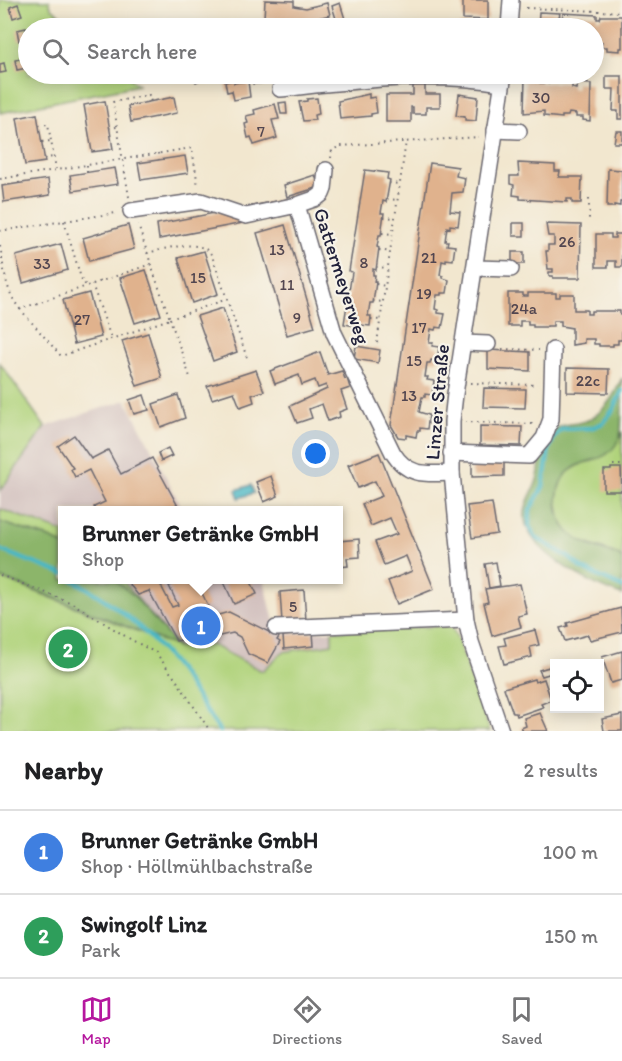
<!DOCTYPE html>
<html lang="en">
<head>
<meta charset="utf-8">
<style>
  :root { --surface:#fff; --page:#f6f6f6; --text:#202124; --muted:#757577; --line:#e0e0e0; --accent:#b5179e }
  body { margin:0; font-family:Itim,sans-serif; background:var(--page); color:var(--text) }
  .controls { position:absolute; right:18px; bottom:18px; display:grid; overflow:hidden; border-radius:0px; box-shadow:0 3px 15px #0003 }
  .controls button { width:54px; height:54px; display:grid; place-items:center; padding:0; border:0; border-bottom:2px solid var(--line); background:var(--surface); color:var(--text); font:30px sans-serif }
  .you { position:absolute; left:316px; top:454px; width:21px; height:21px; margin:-15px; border:4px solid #fff; border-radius:50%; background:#1a73e8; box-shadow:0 0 0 9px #1a73e833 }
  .badge { display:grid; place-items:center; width:39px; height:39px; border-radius:50%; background:var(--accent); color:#fff; font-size:20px; font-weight:700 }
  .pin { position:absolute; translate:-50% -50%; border:3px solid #fff; box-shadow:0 2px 6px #0006 }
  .popup { position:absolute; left:58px; top:506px; width:285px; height:78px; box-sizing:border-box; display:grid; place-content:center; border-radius:0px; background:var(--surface); filter:drop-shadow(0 2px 4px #0005); font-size:20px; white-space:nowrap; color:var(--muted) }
  .popup b { font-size:22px; color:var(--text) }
  .popup::after { content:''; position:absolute; left:50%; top:100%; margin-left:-12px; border:12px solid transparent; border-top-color:var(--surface) }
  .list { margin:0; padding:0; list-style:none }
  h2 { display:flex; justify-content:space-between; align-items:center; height:78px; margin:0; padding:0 24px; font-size:26px }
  h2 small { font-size:20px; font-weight:400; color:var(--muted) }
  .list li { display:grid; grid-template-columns:39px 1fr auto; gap:18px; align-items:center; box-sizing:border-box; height:84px; padding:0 24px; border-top:2px solid var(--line) }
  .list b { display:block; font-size:22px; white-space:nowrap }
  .list p { margin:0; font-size:20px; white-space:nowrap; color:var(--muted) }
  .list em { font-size:20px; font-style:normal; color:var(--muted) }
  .icon { flex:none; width:33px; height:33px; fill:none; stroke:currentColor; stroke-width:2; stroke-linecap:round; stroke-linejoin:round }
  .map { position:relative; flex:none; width:622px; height:731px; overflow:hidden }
  .search { position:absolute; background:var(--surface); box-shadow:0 3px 15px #0003; left:18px; right:18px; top:18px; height:66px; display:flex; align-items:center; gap:15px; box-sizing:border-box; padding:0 21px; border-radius:33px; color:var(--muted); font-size:22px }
  .sheet { height:246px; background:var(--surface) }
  nav { display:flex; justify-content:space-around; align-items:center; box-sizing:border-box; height:84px; border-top:2px solid var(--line); background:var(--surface); font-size:16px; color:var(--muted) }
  nav a { display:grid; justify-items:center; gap:3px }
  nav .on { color:var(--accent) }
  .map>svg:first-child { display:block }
  .industrial { fill:#d1bfbd }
  .green { fill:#b0d37b; stroke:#697a5b; stroke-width:1.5 }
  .forest { fill:#8cb56b; stroke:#576c53; stroke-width:1.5 }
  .water { fill:#4ab7c5; stroke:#366c80; stroke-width:1.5 }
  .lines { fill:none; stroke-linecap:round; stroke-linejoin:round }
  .stream { stroke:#4ab7c5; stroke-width:4.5 }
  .building { fill:#e0b28d }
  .minor-casing { stroke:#6b676f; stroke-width:18 }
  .path { stroke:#6b676f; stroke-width:2; stroke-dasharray:1.5 4.5; stroke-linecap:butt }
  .minor { stroke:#fff; stroke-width:15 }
  .labels { text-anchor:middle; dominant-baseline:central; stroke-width:4.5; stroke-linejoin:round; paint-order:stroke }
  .number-label { font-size:16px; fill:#524650 }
  .street-label { font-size:20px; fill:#22223b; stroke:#f7f3e8 }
</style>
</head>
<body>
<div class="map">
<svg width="622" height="731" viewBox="0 0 622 731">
  <rect width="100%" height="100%" fill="#f7f3e8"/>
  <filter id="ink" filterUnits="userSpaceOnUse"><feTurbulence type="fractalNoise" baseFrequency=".0167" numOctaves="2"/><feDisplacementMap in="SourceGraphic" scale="12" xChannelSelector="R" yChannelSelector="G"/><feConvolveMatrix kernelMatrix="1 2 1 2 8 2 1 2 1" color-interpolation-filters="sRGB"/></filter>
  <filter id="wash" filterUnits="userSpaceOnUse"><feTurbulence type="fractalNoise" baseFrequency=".008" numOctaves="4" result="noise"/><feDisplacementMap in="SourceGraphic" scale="24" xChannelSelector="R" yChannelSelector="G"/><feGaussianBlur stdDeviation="1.35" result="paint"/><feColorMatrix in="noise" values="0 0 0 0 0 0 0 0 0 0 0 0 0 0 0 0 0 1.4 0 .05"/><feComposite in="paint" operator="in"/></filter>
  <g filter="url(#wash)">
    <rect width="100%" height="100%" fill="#f2e7cf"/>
    <!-- industrial -->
    <g class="industrial">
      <path d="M126,400L183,510H63V532L0,509V491L45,427Z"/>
      <path d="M122,580H264L277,634L332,631L333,644L283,652L262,672L212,645L178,647Z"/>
    </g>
    <!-- green -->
    <g class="green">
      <path d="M0,0H49L51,7L75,28H28V74H125L138,85L0,113Z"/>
      <path d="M0,363L45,427L0,491Z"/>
      <path d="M622,432V559L617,554L580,541L567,531L560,518L557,497L562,478L571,470L583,463L593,461L621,436Z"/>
      <path d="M0,509L63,532V545L52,539L0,522Z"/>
      <path d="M0,578L176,646L135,597L115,580H122L178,647L212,645L262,671L283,652L332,644V631L443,626L452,628L456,635L490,731H0Z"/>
    </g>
    <!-- forest -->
    <g class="forest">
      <path d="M622,378C622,393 622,425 620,438C605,466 591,455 572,469C553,482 553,515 568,531C580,544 601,550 618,555L622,559V595C594,587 528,552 525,519C523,503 535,491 538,476C541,463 538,448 547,436C556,422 574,426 588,420C605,412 615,394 622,378Z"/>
      <path d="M0,522L52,539L63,545V580H115L135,597L178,647L37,591L0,578Z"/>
    </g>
    <!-- water -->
    <path class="water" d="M251,485L254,493L239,498L236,490Z"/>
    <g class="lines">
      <!-- stream -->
      <g class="stream">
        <path d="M622,391L613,410L603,423L591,428L562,429L554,437L549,449L543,487L530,510L529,526L536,538L567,556L583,569L622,587"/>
        <path d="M0,550L63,574"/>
        <path d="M73,580C115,603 152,634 181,673C194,692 206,712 220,731"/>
      </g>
    </g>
    <g id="blocks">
      <!-- building -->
      <g class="building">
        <path d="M265,0L294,1V6L306,8L327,3L330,15L306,21L264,18Z"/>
        <path d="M463,0H488V20L463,19Z"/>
        <path d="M340,3L345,19L337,22L332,6Z"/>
        <path d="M18,4L22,15L13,18L10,7Z"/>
        <path d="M539,12L560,13L559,17H563V13L597,15V19H600L601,16H622V48H620V51L607,50V47H601L602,42L594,44V28H538Z"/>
        <path d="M460,24L484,26V28H459Z"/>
        <path d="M26,28L28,38L19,41L17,30Z"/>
        <path d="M25,58L27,68L17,70L15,60Z"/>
        <path d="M4,63L6,72L0,73V64Z"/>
        <path d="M191,74H198L202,79L196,82Z"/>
        <path d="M251,74H264L266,83L253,84Z"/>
        <path d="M606,76H622V119H618V111H613L614,89H606Z"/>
        <path d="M525,78L540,79V83H572V88L576,89L577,83L591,84L590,121L583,120V117H576V114L569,113L568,116H562V118L544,116V111L524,113Z"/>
        <path d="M234,80V83L248,81L250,97L234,100L232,91L227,92L225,82Z"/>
        <path d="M413,85H425V94H440V107H426V114H413V107H411V122H386V95H413Z"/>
        <path d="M369,94V98L375,97L377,113L371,114V116L340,119L338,101Z"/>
        <path d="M459,94L478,97L476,121L465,120V117L456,116Z"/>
        <path d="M174,97L177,113L131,122L128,106Z"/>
        <path d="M317,98L319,114L314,115L315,120L303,121L299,102L307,101V99Z"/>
        <path d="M105,101L113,149L92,152L84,105Z"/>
        <path d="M286,102L287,114H281L279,103Z"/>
        <path d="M275,104L279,119L272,120L277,138L254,145L251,137L248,138L245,124L248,123L246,116L255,114L254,110Z"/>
        <path d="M37,114L45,162L25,165L17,118Z"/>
        <path d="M616,131H622V143H614Z"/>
        <path d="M185,156L188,173L141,180L138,163Z"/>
        <path d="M430,163L458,167L456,176L465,178L463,192L452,193L450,211L460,212L458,226L450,225V228L447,227L445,241H448L447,245L455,246L453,260L446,259V262L442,261L440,275L443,276V278L449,280L447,293H441V295H437L436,301L435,309L438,310V313L445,314L442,328L436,327L435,330L431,329L429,343H433L432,346L439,347L437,361L431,360L430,363H427L425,377H428L427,380L434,381L432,395L425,394V397H422L419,412L429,415L427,429L420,428V431H417L416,437L406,435V438L398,437L391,425Z"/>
        <path d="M518,163L555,165V171H560L559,177H582L581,203H572V199H567V202L520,199V196L513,195L514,185L510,184V176H519Z"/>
        <path d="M115,168L118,184L73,191L70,175Z"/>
        <path d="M608,169L622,170V202H620V206L614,205V207H607Z"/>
        <path d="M365,170L388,173L387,179L390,180L386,202L383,201L381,213H384L381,235H379L377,247L379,248L376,270L373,269V275H375L374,282H376L373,303H370L368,316H371L370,326L361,325L360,327L344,324L352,272L349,271Z"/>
        <path d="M315,175L319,187L287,197L284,185Z"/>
        <path d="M48,179L50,195L4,202L2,186Z"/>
        <path d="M288,199L291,214L159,239L157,224Z"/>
        <rect x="513" y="223" width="11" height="13"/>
        <path d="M546,224L581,225L580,278H553V276H549V272H553V269H548L546,251H548V245H554V236H548Z"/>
        <path d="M128,225L134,249L89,261L83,238Z"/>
        <path d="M285,225L315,327L287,335L257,233Z"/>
        <path d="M596,234H611V238H615V234H622V267H616V261H608V267H596Z"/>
        <path d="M61,244L68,270L23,283L16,256Z"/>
        <path d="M204,251L218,294L192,303L178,258Z"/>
        <rect x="512" y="252" width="12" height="12"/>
        <path d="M146,270L161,315L135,323L120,278Z"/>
        <path d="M89,293L101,337L74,344L63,300Z"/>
        <path d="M508,293H523V296H528V293H556V297H560V294H574V310H587V314H591V311H620V315H622V340H618V344H613V346H599V344H594V339H584V343L572,345V328L561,326V321H553V326H547V327H533V325H528V321H520V326H508Z"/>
        <path d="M223,308L237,352L213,361L197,316Z"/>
        <path d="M148,333L162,378L137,386L122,341Z"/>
        <path d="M356,346L380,350L378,363L354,359Z"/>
        <path d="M488,350L530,352V371L488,369Z"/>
        <path d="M320,352L328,375L342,371L345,379L347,378L350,388L341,391L347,409L339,412L340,417L328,421L322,404L309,409L312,418L297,423L290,406L327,389L326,385L318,388L315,380L302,385L299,375L275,384L270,371Z"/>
        <path d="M567,368L609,369L608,393L567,392Z"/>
        <path d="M256,370L264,391L252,395L254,402L240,407L234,392L212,399L207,386Z"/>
        <path d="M484,388L526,389L525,408L483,407Z"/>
        <path d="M144,395L149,410L134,414L129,400Z"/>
        <path d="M178,395L185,418L161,427L153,404Z"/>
        <path d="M480,426L522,427L521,446L480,445Z"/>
        <path d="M74,435L91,459L108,450L121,474L152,458L180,510H95L94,507L105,502L89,470L75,477L71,469L73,468L58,446Z"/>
        <path d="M168,448L172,456L161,461L158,453Z"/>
        <path d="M379,453L434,589L397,604L388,581L412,571L406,556L384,565L375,542L397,534L390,518L371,526L362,504L382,496L375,481L358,488L348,465Z"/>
        <path d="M472,458L504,461V476L472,477Z"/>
        <path d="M611,468H621L622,491H604V470H611Z"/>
        <path d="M271,476L278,496L264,502L256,482Z"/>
        <path d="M492,503L497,534L472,538L467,506Z"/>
        <path d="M359,539L360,557L347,558L348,566L339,567V541Z"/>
        <path d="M496,562L500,586L489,588L485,564Z"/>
        <path d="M126,580H158L172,607L178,605L169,586L184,580H196L208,606L189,614L193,622L229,612L279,637L277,640L280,642L268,663L248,654L240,637L233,633L220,636L219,634L176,641L149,591L138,595Z"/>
        <path d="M223,580H250L257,594L234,604Z"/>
        <path d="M520,584L527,614L518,616L521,627L492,636L484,603L488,602L485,589Z"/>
        <path d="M304,590L306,621L282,622L280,592Z"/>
        <path d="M621,608L622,632L590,640L588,635L565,641L560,628L568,626L567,623Z"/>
        <path d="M535,630L539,645L530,647L532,657L504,664L499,646L506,645L504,638Z"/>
        <path d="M313,632L314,646L284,649L283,636Z"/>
        <path d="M622,651V680L611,683L602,657Z"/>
        <path d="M549,667L552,673L542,676L539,670Z"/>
        <path d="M534,679L535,682L544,679L551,700L541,704L543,707L517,716L516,713H513L504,688Z"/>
        <path d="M540,713L548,731H523L521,728L526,726L524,718Z"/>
        <path d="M622,715V731H604L602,719Z"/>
      </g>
    </g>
  </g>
  <g filter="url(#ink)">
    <use href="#blocks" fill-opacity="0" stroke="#6b676f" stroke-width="1.5"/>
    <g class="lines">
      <defs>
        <g id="minor">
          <path d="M509,28L511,0"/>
          <path d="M280,89C354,81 428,71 502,83"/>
          <path d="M495,130L519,131"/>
          <path d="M297,205L334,333L393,453C408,477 426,474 452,473"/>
          <path d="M131,211L201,201L246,216L297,205L317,198L322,194L324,189L326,170"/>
          <path d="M475,268L511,269"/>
          <path d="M463,343L488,344"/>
          <path d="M451,453L529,456L544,438L551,419L553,350"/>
          <path d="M276,628L466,620"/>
          <path d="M501,731L471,642L466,620L452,473V421L455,394L504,74"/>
        </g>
      </defs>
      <!-- minor casing -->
      <use href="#minor" class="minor-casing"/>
      <!-- path -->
      <g class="path">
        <path d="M526,8L622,12"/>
        <path d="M39,125L48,124L56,169"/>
        <path d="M109,128L117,127"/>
        <path d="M42,142L51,141"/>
        <path d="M158,153L159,160"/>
        <path d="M44,158L54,157"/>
        <path d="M331,158L332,150L341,146L479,137"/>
        <path d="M87,165V172"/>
        <path d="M18,176L19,183"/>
        <path d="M0,179L192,148L198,186"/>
        <path d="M389,183L400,184"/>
        <path d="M129,197L113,102L149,95L151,102"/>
        <path d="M387,199L397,200"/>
        <path d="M589,199V220"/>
        <path d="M384,217L395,218"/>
        <path d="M64,221L81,278L86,286"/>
        <path d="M0,231L116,213"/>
        <path d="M382,233L393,234"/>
        <path d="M0,246C4,268 5,291 20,309L151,264L138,225"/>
        <path d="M379,250L390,252"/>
        <path d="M147,253C164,249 203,237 212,256L227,299L170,319L191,380"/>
        <path d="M376,267L388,268"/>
        <path d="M92,284L111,338"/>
        <path d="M376,284L385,286"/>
        <path d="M227,299L248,361"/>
        <path d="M373,301L383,302"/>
        <path d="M20,309L61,356L170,319L151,265"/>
        <path d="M371,319L380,320"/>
        <path d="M377,343L406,141"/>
        <path d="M502,349L539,350"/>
        <path d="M471,383L537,385"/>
        <path d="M465,422L534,424"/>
        <path d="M613,465H622"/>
        <path d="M0,575L72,603L130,639L156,653L177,681L210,731"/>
      </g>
      <!-- minor -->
      <use href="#minor" class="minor"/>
    </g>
  </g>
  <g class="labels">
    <!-- number labels -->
    <g class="number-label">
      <text x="541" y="97">30</text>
      <text x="261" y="131">7</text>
      <text x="567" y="241">26</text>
      <text x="277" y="249">13</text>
      <text x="429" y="257">21</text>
      <text x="364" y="262">8</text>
      <text x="42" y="263">33</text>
      <text x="198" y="277">15</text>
      <text x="287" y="284">11</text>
      <text x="424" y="293">19</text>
      <text x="524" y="308">24a</text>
      <text x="297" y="317">9</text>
      <text x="82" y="319">27</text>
      <text x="419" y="327">17</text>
      <text x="414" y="360">15</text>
      <text x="588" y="380">22c</text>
      <text x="409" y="395">13</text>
      <text x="293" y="606">5</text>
    </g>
    <!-- street labels -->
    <g class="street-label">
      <text transform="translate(342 276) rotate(72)">Gattermeyerweg</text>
      <text transform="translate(437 402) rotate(-85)">Linzer Straße</text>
    </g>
  </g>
</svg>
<div class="controls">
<button><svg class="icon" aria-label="locate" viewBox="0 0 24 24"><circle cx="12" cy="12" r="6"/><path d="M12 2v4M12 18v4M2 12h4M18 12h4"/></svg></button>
</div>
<div class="you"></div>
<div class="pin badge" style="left:201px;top:626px;background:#3f7fe0">1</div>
<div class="popup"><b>Brunner Getränke GmbH</b>Shop</div>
<div class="pin badge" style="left:68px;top:649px;background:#2e9e5b">2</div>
<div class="search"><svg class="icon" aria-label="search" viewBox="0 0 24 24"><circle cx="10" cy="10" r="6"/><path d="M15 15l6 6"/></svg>Search here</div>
</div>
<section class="sheet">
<h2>Nearby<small>2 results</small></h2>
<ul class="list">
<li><span class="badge" style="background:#3f7fe0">1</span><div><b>Brunner Getränke GmbH</b><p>Shop · Höllmühlbachstraße</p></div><em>100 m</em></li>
<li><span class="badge" style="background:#2e9e5b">2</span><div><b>Swingolf Linz</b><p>Park</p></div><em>150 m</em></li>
</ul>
</section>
<nav>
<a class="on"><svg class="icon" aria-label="map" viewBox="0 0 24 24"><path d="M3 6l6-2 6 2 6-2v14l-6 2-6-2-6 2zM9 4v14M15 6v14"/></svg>Map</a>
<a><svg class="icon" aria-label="directions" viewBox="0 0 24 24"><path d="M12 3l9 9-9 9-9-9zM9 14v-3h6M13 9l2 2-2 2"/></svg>Directions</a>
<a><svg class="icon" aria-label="saved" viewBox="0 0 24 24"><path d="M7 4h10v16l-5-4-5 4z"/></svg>Saved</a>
</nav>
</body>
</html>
